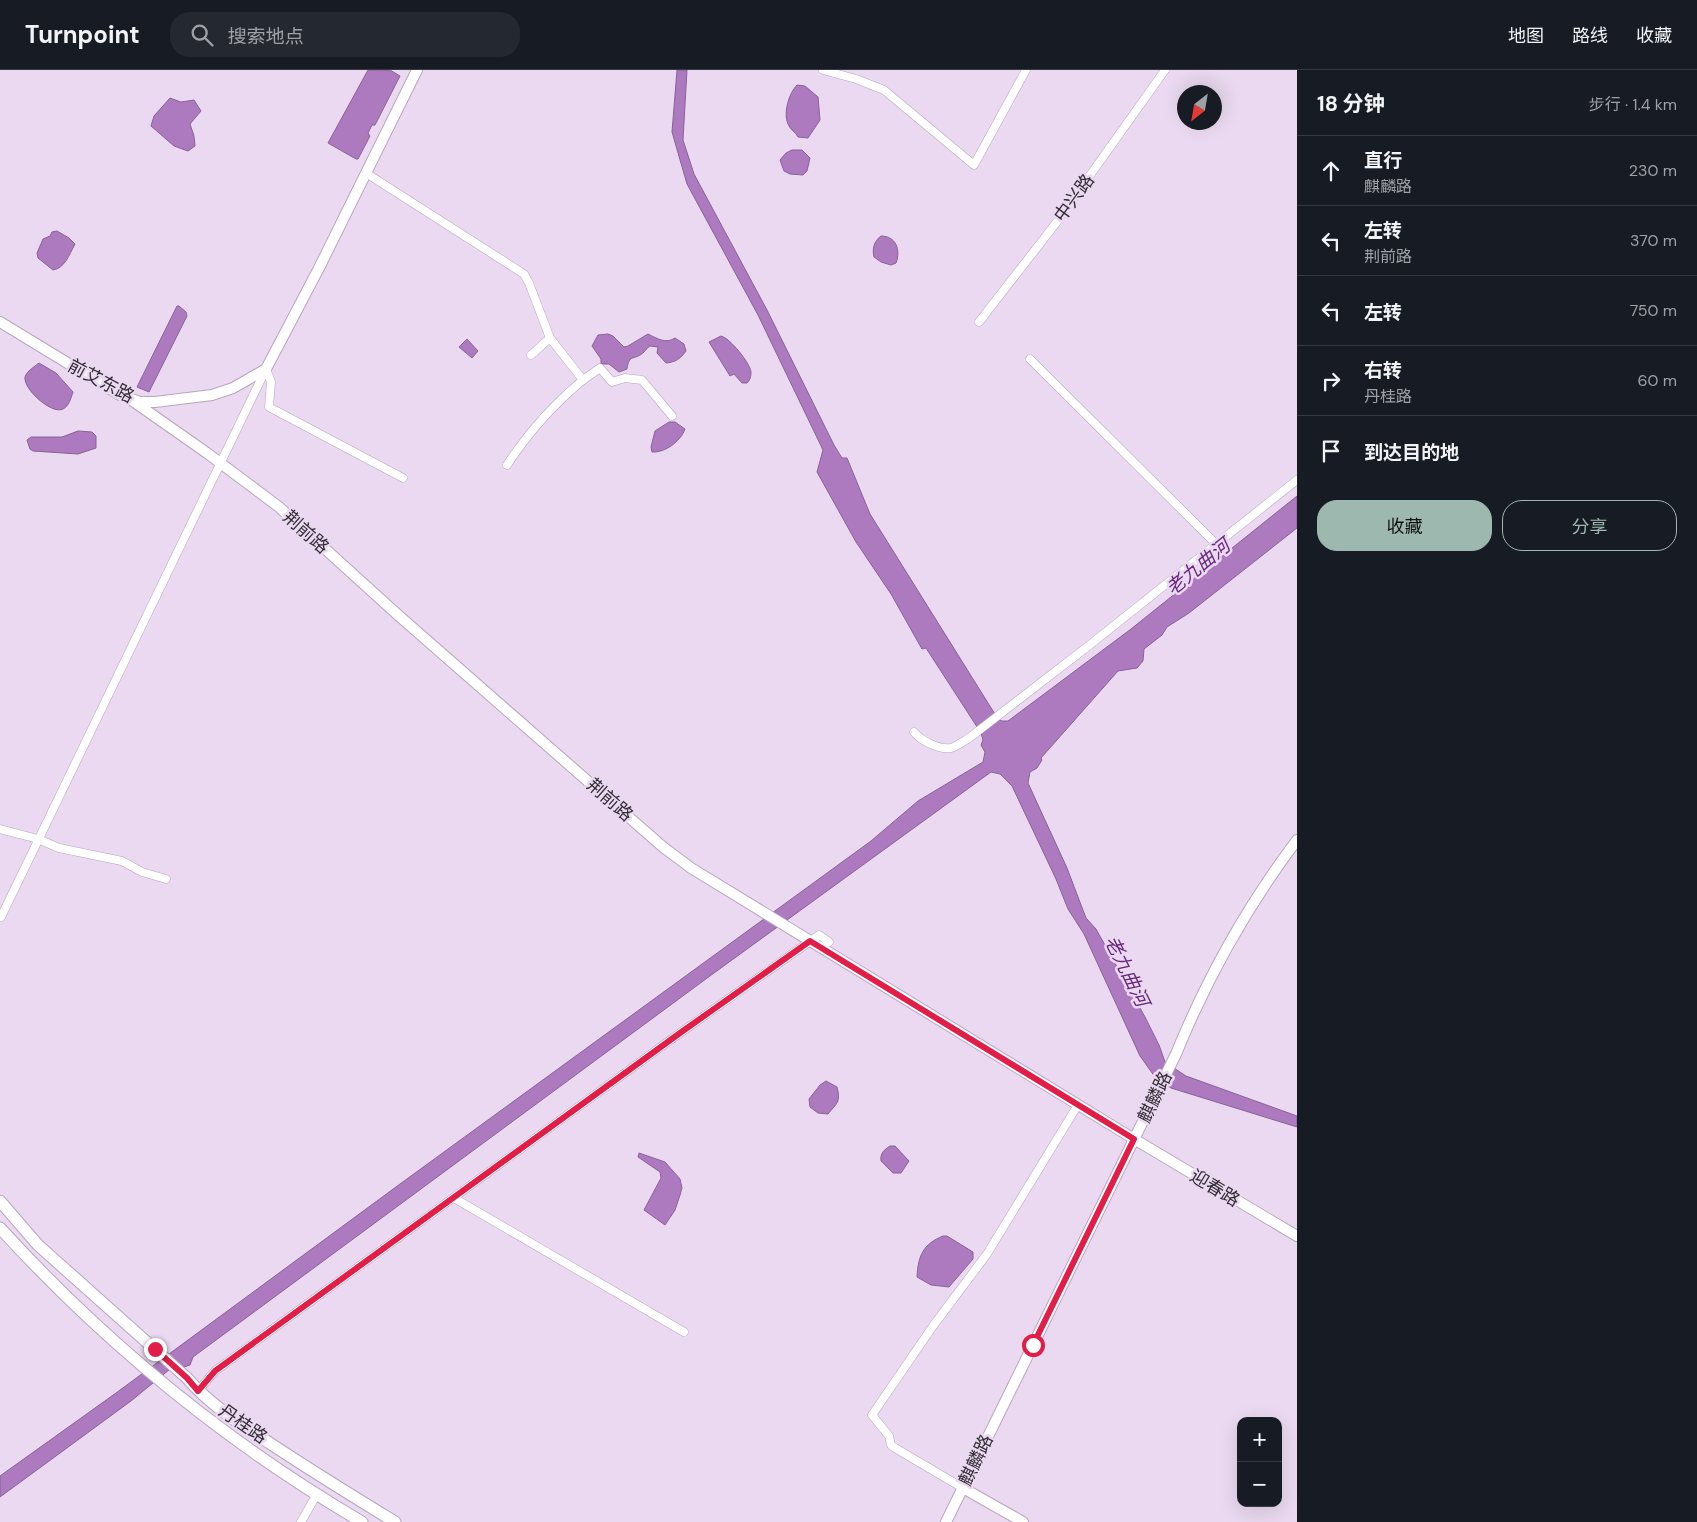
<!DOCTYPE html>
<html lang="zh">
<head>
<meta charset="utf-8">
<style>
  :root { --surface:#171b24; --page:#242831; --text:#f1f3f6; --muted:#9ea1a6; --line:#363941; --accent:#9cb8af }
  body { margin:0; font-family:"DM Sans","Noto Sans SC",sans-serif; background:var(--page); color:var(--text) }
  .controls { position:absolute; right:15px; bottom:15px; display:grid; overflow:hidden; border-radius:10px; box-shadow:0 5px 20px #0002 }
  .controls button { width:45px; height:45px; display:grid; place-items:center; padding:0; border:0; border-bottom:1px solid var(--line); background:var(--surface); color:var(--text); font:25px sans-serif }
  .compass { position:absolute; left:1177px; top:15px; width:45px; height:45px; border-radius:50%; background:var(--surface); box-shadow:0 5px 20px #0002; rotate:211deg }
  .stop { position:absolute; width:15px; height:15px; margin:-11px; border:4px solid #e11d48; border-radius:50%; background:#fff }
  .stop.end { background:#e11d48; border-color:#fff; box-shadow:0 1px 5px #0008 }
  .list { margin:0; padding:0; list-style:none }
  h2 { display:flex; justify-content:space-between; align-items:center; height:65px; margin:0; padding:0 20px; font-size:21px }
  h2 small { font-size:16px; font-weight:400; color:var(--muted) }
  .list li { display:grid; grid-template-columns:32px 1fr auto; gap:15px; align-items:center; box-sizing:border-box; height:70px; padding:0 20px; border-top:1px solid var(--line) }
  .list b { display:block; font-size:19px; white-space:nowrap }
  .list p { margin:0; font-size:16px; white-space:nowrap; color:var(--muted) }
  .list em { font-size:16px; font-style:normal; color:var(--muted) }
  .actions { display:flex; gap:10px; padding:15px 20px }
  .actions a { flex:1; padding:11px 0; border:1px solid var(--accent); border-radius:20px; text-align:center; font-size:18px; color:var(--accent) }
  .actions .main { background:var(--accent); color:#111 }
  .icon { flex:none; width:28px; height:28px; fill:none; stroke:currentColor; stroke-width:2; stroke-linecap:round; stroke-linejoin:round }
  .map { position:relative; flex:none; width:1297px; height:1452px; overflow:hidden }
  header { display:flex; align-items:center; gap:30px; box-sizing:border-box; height:70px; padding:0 25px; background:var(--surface); border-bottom:1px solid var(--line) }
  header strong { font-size:24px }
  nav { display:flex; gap:28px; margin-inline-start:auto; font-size:18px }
  .search { width:350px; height:45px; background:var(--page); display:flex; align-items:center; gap:12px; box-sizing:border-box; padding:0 18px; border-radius:20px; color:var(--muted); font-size:19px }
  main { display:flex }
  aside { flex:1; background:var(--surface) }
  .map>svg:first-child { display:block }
  .water { fill:#ad7ac0; stroke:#886396 }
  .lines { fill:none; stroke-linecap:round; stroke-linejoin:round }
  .street-casing { stroke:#b7a7bd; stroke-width:9 }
  .secondary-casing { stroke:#b7a7bd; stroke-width:12 }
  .primary-casing { stroke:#b7a7bd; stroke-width:13 }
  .street { stroke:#fff; stroke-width:8 }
  .secondary { stroke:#fff; stroke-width:10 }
  .primary { stroke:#fff; stroke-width:11 }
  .route { stroke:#e11d48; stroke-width:6 }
  .labels { text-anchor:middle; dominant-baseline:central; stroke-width:5; stroke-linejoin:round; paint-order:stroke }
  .street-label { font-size:18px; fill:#322c35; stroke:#ead9f0 }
  .water-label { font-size:19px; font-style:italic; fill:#67287c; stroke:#ead9f0 }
</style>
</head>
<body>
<header>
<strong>Turnpoint</strong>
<div class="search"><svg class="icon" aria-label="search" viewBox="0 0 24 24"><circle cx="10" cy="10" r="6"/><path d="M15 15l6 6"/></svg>搜索地点</div>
<nav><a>地图</a><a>路线</a><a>收藏</a></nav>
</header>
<main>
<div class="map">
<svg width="1297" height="1452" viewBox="0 0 1297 1452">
  <rect width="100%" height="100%" fill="#ead9f0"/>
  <!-- water -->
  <g class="water">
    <path d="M368,0H390L400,6L375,55H372L368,63L370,66L358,89H356L328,73Z"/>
    <path d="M677,0H687L683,70L694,104L767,240L834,375L842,388H847L870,444L998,649L1002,651H1008L1131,559L1297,426V458L1189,543L1167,557L1162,565L1144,579L1143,591L1137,598L1118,601L1041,688L1042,690L1037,698L1030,702L1028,713L1067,798L1086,848L1096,859L1145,947L1159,975L1165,992L1186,1006L1297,1046V1057L1171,1018L1155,1007L1140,986L1084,864L1068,839L1056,809L1012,716L1000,704L991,702L714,903L193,1287L190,1295L181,1298L175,1295L131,1331L0,1427V1406L116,1323L400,1114L871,771L918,731L983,692L985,682L981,675L983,670L981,663L926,578L922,579L891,524L856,472L817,402L823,380L758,245L687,114L672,62Z"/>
    <path d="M797,15L805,16L818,27L820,50L808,68L798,67C796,62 790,60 788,54C783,43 789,23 797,15Z"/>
    <path d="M170,28L181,32L194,30L201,41L190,54L194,66L195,76L188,81L174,76L151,56L154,46Z"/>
    <path d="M792,80H802L810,88L807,101L803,105L790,104L784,101L780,90L786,83Z"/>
    <path d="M57,161L69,168L75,174C69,185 65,198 53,200L38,188L37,183L43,169L50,166L52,162Z"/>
    <path d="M881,166C896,166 901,180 896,193L891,195L881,192L874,187C872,179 874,171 881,166Z"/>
    <path d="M177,236H179L186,242L187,246L149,322L137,317Z"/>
    <path d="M608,264L613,266L624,277L628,276L648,264C658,269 666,274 675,268L684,274L686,281C680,289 676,292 666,293L657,283L658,277L650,276C648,277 646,280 644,282C635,291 629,283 627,299L619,302L609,294H601V289L592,276L598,265Z"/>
    <path d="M721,266C730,268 750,293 751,302C751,307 750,310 747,313H742L734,304L730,306L709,272Z"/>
    <path d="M467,269L478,281L472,288L459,277Z"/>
    <path d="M39,293L56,303L73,322C71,328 69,336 63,339C52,345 23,319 25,307C27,301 34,297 39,293Z"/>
    <path d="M669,352H675L685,359C681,371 665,383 652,382L651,377L655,361Z"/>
    <path d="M78,361L92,362L96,366V378L78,384L33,381L30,379L27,370L31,367H62Z"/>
    <path d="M826,1011L837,1017C841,1032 837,1033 828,1044L818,1043L810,1037L809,1029L820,1015Z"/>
    <path d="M890,1076H895L909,1091L901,1103H893L881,1091C880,1083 884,1080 890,1076Z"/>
    <path d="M639,1083L665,1092L680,1109L682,1118L680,1125L675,1140L665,1155L644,1140L661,1108L660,1102L638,1087Z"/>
    <path d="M943,1166H947L973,1182V1189L949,1217L931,1215L917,1207C918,1186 923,1174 943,1166Z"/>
  </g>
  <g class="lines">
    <defs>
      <g id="street">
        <path d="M823,0L856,9L884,20L974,95L1026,0"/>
        <path d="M366,103L524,204L529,213L550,268L583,310L600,298L612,312L625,308L642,310L672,346"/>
        <path d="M979,252L1056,153L1165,0"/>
        <path d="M531,285L550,268"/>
        <path d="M1030,289L1216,474"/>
        <path d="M266,299L271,312L269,337L403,408"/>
        <path d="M507,395C528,363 554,334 583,310"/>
        <path d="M914,662C921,671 940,680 951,678C957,676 964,671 969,668L1087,577L1297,410"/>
        <path d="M0,759L38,769L59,778L122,791L142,802L166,809"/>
        <path d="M1,847L266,299"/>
        <path d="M454,1128L684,1262"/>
        <path d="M198,1321L215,1301L680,963L819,865L829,872"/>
        <path d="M963,1418L895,1378L891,1375L889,1366L872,1345L933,1256L987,1184L1076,1038"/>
        <path d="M301,1452L317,1424"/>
      </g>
      <g id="secondary">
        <path d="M0,252L120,325L140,332H155L212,325L233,318L266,299L319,198L417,0"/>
        <path d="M130,329L207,383L279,437L398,545L663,777L691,798L1134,1069L1297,1166"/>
        <path d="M963,1418L1023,1452"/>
        <path d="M946,1452L1176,984C1207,908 1248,835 1297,770"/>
      </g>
      <g id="primary">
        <path d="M0,1131L38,1175L187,1308C210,1335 242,1355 271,1374C312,1401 354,1427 395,1452"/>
        <path d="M0,1158C106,1274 227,1373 362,1452"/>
      </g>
    </defs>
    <!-- street casing -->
    <use href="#street" class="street-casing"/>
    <!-- secondary casing -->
    <use href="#secondary" class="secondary-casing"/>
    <!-- primary casing -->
    <use href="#primary" class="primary-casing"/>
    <!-- street -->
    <use href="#street" class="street"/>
    <!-- secondary -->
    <use href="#secondary" class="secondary"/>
    <!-- primary -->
    <use href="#primary" class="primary"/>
  </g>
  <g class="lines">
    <!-- route -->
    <path class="route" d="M155,1279L187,1308L198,1321L215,1301L680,963L810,871L1134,1069L1033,1275"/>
  </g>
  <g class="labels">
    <!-- street labels -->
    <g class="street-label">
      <text transform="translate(1074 128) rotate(-54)">中兴路</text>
      <text transform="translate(101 311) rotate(28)">前艾东路</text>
      <text transform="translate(306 462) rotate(42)">荆前路</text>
      <text transform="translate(610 730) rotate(41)">荆前路</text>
      <text transform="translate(1155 1027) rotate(-64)">麒麟路</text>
      <text transform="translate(1215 1118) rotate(31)">迎春路</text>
      <text transform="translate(243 1354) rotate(35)">丹桂路</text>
      <text transform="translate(976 1390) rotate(-64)">麒麟路</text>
    </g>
    <!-- water labels -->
    <g class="water-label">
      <text transform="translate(1198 497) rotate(-39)">老九曲河</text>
      <text transform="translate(1127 901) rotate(64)">老九曲河</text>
    </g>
  </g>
</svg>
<div class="controls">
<button>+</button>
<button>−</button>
</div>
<svg class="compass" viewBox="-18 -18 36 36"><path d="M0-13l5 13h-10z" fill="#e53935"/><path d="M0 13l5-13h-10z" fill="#9ea1a6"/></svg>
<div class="stop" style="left:1033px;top:1275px"></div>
<div class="stop end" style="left:155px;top:1279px"></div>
</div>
<aside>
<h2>18 分钟<small>步行 · 1.4 km</small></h2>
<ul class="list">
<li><svg class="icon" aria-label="ahead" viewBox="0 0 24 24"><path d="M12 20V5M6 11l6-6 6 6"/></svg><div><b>直行</b><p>麒麟路</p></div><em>230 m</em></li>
<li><svg class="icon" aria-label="left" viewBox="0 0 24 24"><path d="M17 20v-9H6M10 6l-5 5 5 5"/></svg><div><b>左转</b><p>荆前路</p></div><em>370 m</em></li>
<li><svg class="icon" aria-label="left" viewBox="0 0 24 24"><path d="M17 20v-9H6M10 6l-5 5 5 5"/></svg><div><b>左转</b></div><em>750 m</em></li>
<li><svg class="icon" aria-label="right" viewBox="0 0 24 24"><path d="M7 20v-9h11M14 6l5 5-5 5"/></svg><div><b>右转</b><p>丹桂路</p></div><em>60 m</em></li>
<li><svg class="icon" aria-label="arrive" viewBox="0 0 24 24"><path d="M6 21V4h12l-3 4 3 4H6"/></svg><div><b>到达目的地</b></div></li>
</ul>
<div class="actions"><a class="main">收藏</a><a>分享</a></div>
</aside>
</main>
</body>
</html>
